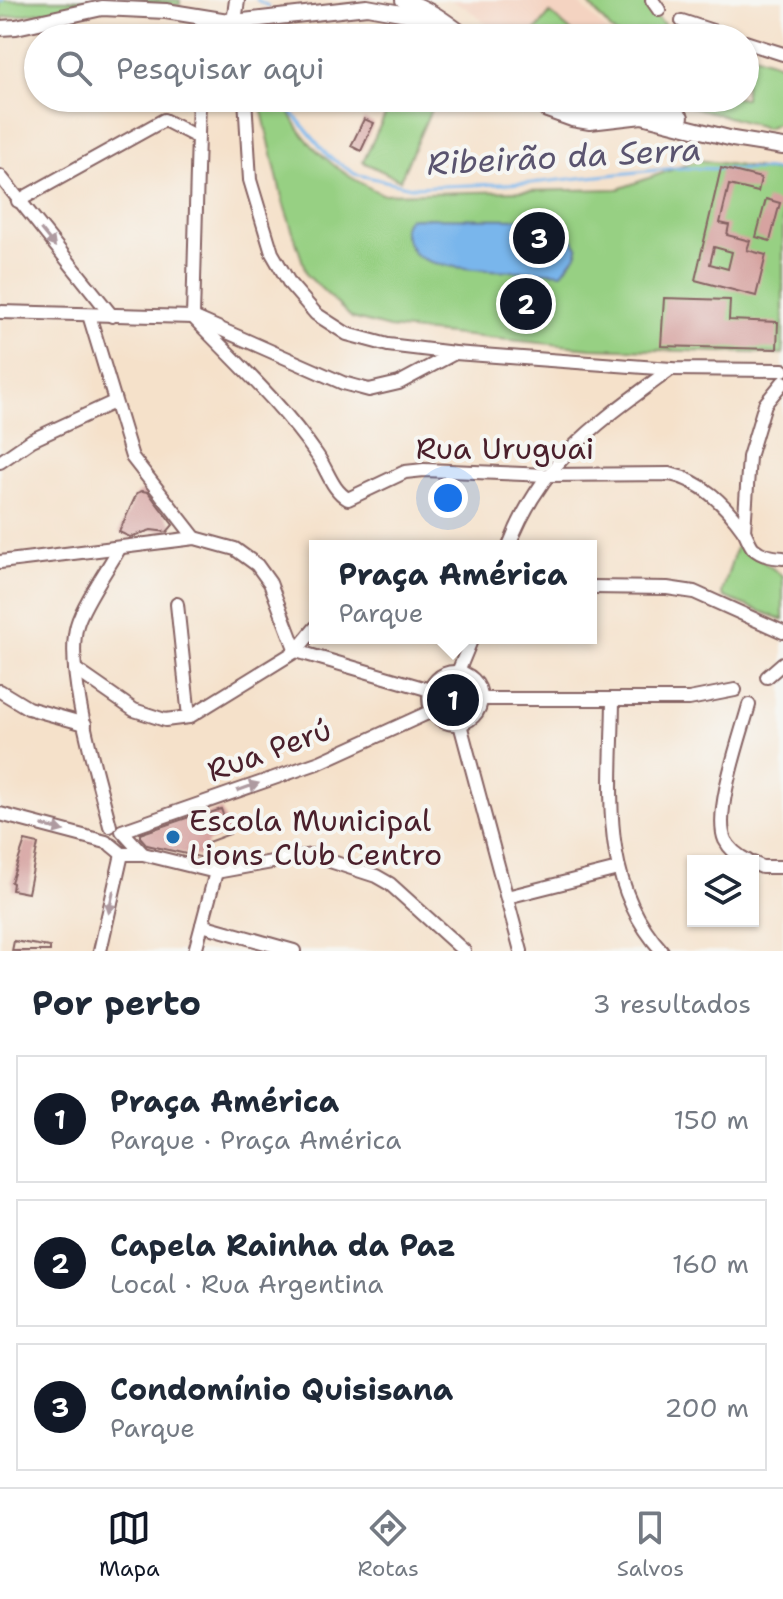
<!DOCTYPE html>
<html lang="pt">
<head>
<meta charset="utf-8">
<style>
  :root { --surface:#fff; --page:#f2f2f3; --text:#1f2937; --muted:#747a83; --line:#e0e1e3; --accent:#111827 }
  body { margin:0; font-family:"Shantell Sans",sans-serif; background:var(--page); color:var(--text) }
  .controls { position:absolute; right:24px; bottom:24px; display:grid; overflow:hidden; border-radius:0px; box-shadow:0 2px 6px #0004 }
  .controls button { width:72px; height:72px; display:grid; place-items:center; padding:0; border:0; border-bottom:2px solid var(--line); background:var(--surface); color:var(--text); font:40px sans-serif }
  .you { position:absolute; left:448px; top:498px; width:28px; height:28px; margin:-20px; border:6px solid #fff; border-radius:50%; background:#1a73e8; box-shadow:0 0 0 12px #1a73e833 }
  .badge { display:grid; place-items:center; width:52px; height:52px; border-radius:50%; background:var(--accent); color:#fff; font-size:26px; font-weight:700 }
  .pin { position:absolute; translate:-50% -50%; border:4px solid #fff; box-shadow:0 2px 8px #0006 }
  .popup { position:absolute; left:309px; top:540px; width:288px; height:104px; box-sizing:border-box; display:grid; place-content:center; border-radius:0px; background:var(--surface); filter:drop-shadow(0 2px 6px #0005); font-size:26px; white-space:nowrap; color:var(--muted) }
  .popup b { font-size:30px; color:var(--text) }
  .popup::after { content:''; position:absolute; left:50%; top:100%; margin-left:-16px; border:16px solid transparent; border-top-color:var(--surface) }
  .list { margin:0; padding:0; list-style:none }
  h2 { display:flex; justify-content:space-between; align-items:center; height:104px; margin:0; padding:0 32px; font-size:34px }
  h2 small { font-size:26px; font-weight:400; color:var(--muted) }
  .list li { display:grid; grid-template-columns:52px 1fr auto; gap:24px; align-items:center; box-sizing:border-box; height:128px; margin:0 16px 16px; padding:0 16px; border:2px solid var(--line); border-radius:0px }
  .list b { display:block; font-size:30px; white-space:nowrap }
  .list p { margin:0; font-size:26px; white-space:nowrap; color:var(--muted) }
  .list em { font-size:26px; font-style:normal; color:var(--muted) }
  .icon { flex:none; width:44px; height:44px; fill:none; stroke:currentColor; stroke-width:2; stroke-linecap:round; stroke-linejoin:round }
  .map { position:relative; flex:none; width:783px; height:951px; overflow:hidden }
  .search { position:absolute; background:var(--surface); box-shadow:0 2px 6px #0004; left:24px; right:24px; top:24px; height:88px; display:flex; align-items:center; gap:20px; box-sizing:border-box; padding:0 28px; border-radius:44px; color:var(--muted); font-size:30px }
  .sheet { height:536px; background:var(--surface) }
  nav { display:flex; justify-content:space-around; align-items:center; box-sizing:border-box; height:112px; border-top:2px solid var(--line); background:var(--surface); font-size:22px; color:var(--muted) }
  nav a { display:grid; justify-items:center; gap:4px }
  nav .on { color:var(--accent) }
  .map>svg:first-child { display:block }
  .built { fill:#f4d3c1 }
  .green { fill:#97d083; stroke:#707857; stroke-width:2 }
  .water { fill:#79b6ec; stroke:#626a8c; stroke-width:2 }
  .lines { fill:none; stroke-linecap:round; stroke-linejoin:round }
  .stream { stroke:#79b6ec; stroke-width:3 }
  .building { fill:#d6a3a0; fill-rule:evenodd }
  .minor-casing { stroke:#866363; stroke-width:16 }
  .major-casing { stroke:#866363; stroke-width:18 }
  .minor { stroke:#fff; stroke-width:12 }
  .major { stroke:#fff; stroke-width:14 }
  .oneway { fill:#ae9aa0 }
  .poi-dot { fill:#1f6fb2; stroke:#f6f6f2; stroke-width:3 }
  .labels { text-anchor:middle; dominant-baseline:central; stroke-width:8; stroke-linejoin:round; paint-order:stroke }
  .street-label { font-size:30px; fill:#4a1f2b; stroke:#f6f6f2 }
  .poi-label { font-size:30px; fill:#4a1f2b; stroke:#f6f6f2; text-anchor:start }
  .water-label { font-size:32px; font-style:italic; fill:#5a546f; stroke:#f6f6f2 }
</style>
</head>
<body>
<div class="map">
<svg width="783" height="951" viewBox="0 0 783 951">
  <rect width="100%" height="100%" fill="#f6f6f2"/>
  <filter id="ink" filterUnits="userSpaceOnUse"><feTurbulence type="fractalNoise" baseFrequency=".0125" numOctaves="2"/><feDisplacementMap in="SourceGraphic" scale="16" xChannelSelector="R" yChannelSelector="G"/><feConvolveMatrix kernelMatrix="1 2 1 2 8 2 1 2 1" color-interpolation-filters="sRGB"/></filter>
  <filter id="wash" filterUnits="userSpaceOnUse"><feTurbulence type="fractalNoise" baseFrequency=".006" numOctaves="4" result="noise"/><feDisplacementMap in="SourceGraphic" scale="32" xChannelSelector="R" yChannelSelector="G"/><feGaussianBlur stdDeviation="1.8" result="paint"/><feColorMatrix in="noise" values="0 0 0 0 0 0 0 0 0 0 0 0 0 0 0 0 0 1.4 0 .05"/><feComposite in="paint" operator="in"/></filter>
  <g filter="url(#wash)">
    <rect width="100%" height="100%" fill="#f5e1ca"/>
    <!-- built -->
    <path class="built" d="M450,0H575L608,32L603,38H504L468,9Z"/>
    <!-- green -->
    <g class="green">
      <path d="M0,0H180V5L111,2L0,18Z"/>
      <path d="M585,0H645L654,10L656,17L667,27L688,28L705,38H623L612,31Z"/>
      <path d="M550,13L579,38H536L532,35Z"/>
      <path d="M745,52L783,65V112L778,123L766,128L668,100L667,98H745Z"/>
      <path d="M259,98H285C296,143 343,176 382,194L618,189L699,160L783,172V354L591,348L389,328L352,318L307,275L283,202Z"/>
      <path d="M393,98H436L400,180L363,162Z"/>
      <path d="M740,545L783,576V620L724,597L722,593L736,547Z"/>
      <circle cx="454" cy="699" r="16"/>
    </g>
    <!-- water -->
    <path class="water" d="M409,218L544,219L564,226L578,247L577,253L562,273C531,269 434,275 413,252C411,248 409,244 407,240C403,231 402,226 409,218Z"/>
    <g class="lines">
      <!-- stream -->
      <g class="stream">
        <path d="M257,0L268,6"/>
        <path d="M0,1L3,0"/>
        <path d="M282,29V38"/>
        <path d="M288,98L291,111L328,156L355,174L411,187L531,183L676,168L776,170L783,175"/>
      </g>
    </g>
    <g id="blocks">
      <!-- building -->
      <g class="building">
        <path d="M364,119L374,123L361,151L351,146Z"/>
        <path d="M721,168L761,178L758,192L729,185L720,223L729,225L727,235L750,241L747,250L766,255L756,296L695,280ZM714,247L732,252L728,269L710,264Z"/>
        <path d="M766,199L780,203L770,241L756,237Z"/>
        <path d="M523,292L531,293L529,317L520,316Z"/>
        <path d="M664,298L730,300L729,320L778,322L777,349L661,346Z"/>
        <path d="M142,491L148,492L173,525L167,532L151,530L130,537L119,532L137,493Z"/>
        <path d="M221,809L230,834L208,842L204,858L147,845L140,837V834L198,814L199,817Z"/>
        <path d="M25,841L38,844L28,893L12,890L13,883L11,882Z"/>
        <path d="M14,941L50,947V951H12Z"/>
      </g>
    </g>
  </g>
  <g filter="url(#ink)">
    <use href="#blocks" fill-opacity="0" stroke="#866363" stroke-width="2"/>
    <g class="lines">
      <defs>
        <g id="minor">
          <path d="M652,0L659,10"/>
          <path d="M682,21L734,38"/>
          <path d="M202,38L203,19"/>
          <path d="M745,42L783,54"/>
          <path d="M245,98L250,180L272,253L290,284L316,314L347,334L388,345L455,353L671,369L783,370"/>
          <path d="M0,176L112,316"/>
          <path d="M18,201L164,120L197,137"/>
          <path d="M0,312L193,317L343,383L369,390L399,383L455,353"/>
          <path d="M89,315L132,457L195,538"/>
          <path d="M193,317C235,361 282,404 317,455C328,471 332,490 348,499L405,472L424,470L547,475L670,474C702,481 725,504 744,531C747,536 749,543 753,548C762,556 772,557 783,558"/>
          <path d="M193,317L199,98"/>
          <path d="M0,462L32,440L114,402"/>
          <path d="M744,531L749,457L765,404L783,382"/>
          <path d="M509,546C542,459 599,422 671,369"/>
          <path d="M0,562L195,538L235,549L257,565L270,583L296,651L430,690"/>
          <path d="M591,587L667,588L694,592L783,632"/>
          <path d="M177,604L189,717"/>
          <path d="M75,669L134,710L165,720L189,717L296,651L315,628"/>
          <circle cx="455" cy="698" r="26"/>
          <path d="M458,672L472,638"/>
          <path d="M767,677L783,663"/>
          <path d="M0,691L28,708L85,724"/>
          <path d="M481,699H689L735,690"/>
          <path d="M613,701C612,788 598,881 662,951"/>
          <path d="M460,724L521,951"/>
          <path d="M0,814L106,842"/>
          <path d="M110,826C98,778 64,671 77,625C82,606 108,568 119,549"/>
          <path d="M111,845L122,854H143L122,831L320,762L432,711"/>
          <path d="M143,854L216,872L311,855L376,876L390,884L464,951"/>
          <path d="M748,861C738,856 730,850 725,840C713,813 741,735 749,705"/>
          <path d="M753,863L762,867H783"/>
          <path d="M507,897L618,869"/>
          <path d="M202,925L294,951"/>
          <path d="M100,951L122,854"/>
          <path d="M195,951L216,872"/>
        </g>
        <g id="major">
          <path d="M403,0C429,8 447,22 468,38"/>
          <path d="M234,22L237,0"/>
          <path d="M0,28L16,27L102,8L166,11L234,22L367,7L418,16L454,38"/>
          <path d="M531,98L547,110L572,119L590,122L642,116L733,139L783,147"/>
          <path d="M550,98L576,109L597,110L645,106L681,117"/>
        </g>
      </defs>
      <!-- minor casing -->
      <use href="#minor" class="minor-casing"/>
      <!-- major casing -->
      <use href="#major" class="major-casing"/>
      <!-- minor -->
      <use href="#minor" class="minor"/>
      <!-- major -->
      <use href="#major" class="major"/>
    </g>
    <!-- one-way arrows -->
    <defs><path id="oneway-solid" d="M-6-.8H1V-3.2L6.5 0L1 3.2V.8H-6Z" transform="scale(2)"/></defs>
    <g class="oneway">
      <use href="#oneway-solid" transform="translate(48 238) rotate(51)"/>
      <use href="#oneway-solid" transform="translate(248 787) rotate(-19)"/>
      <use href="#oneway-solid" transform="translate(53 828) rotate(15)"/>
      <use href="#oneway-solid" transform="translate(111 902) rotate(102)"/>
    </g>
  </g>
  <!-- markers -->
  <circle class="poi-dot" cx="173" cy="837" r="8"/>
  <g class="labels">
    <!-- street labels -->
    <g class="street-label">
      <text x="505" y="448">Rua Uruguai</text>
      <text transform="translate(269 750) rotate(-20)">Rua Perú</text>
    </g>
    <!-- poi labels -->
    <g class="poi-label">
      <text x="189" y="820">Escola Municipal<tspan x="189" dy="34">Lions Club Centro</tspan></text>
    </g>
    <!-- water labels -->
    <g class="water-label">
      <text transform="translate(564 156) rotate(-3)">Ribeirão da Serra</text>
    </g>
  </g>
</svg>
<div class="controls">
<button><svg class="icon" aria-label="layers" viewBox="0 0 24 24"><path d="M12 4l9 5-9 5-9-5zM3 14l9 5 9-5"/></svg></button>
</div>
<div class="you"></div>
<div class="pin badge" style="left:453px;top:700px">1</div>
<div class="popup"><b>Praça América</b>Parque</div>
<div class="pin badge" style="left:526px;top:304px">2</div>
<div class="pin badge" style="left:539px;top:238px">3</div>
<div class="search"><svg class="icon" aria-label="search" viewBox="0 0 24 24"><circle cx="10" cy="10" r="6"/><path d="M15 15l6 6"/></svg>Pesquisar aqui</div>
</div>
<section class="sheet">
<h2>Por perto<small>3 resultados</small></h2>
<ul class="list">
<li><span class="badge">1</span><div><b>Praça América</b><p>Parque · Praça América</p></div><em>150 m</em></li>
<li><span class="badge">2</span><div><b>Capela Rainha da Paz</b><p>Local · Rua Argentina</p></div><em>160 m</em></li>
<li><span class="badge">3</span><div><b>Condomínio Quisisana</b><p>Parque</p></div><em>200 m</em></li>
</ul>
</section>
<nav>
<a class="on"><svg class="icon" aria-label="map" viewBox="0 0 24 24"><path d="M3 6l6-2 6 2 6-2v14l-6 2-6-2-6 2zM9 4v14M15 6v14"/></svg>Mapa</a>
<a><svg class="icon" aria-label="directions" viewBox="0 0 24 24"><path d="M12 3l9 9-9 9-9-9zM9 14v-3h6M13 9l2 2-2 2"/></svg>Rotas</a>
<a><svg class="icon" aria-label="saved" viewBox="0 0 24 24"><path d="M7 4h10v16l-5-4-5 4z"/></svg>Salvos</a>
</nav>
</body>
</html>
